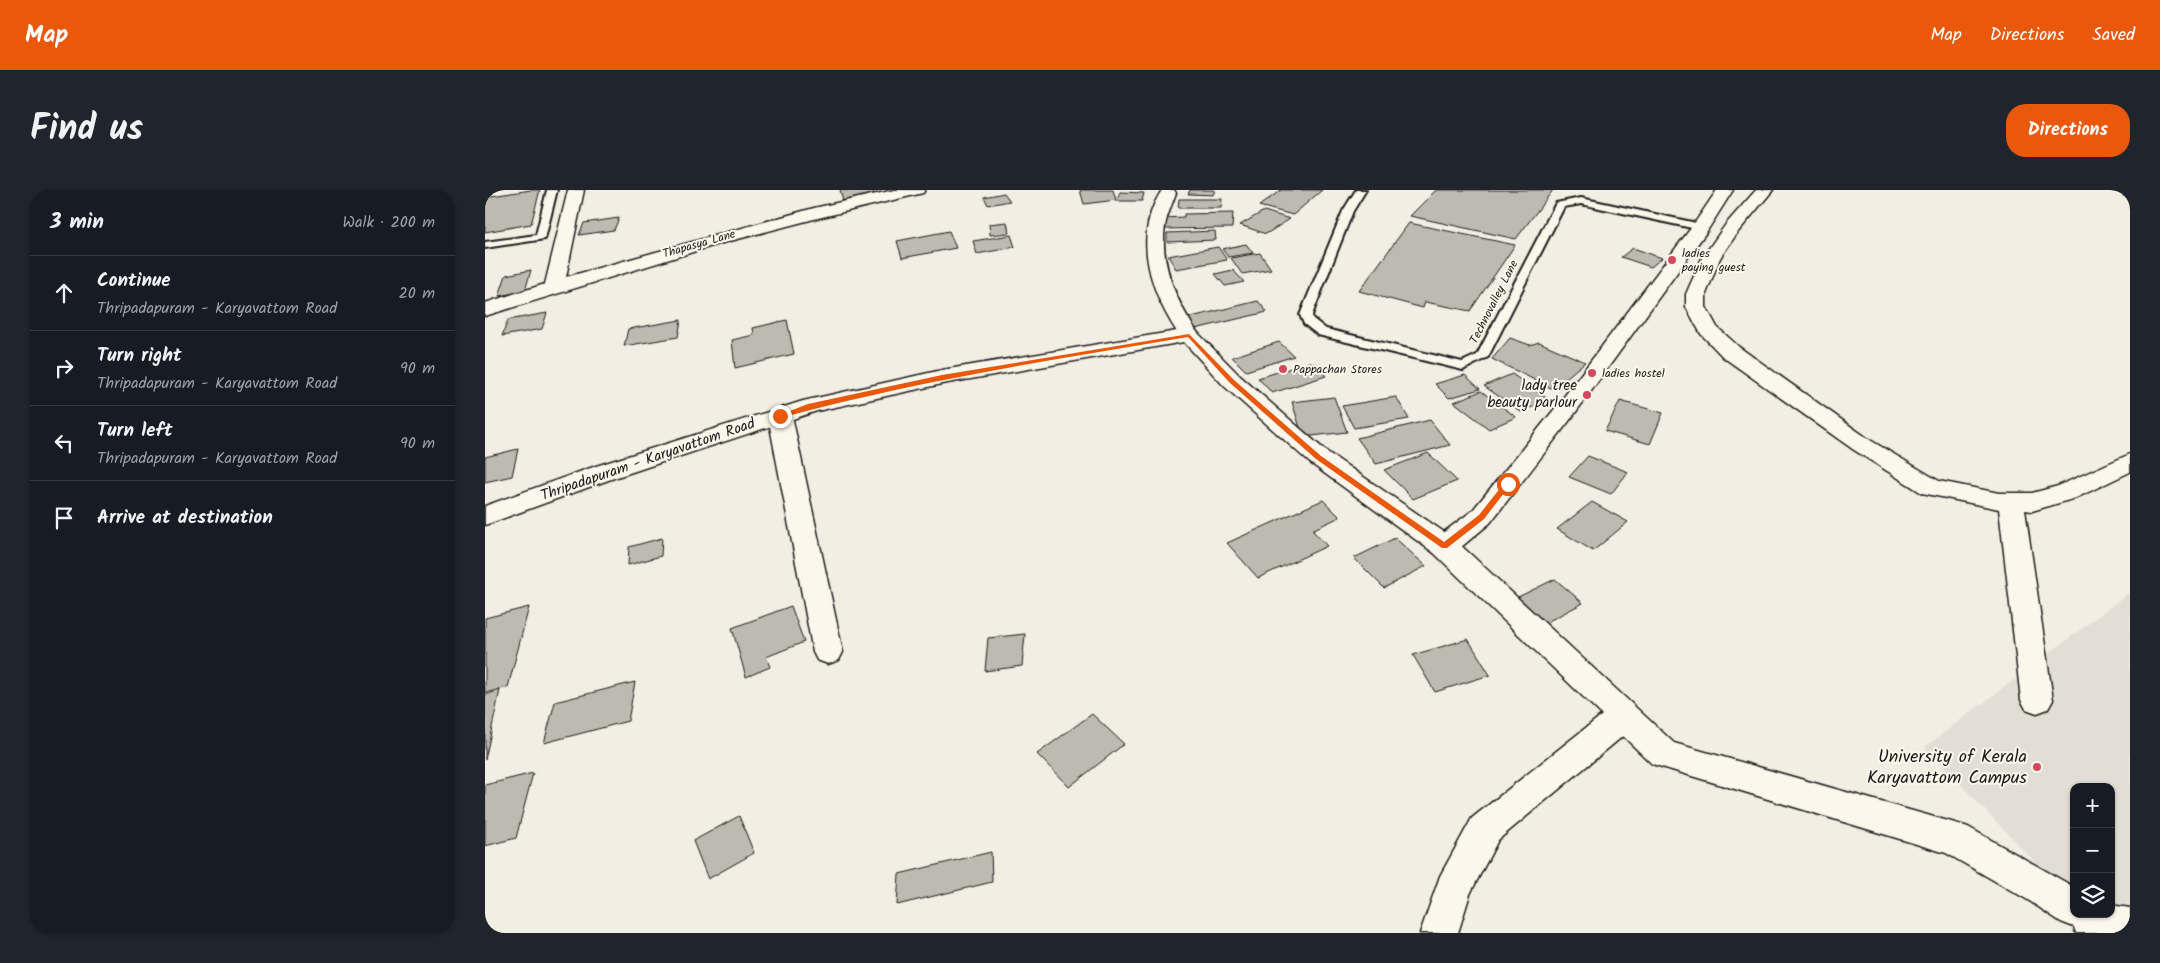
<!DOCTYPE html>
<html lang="en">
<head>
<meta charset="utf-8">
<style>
  :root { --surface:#171b24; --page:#20242c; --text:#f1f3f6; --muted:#9ea1a6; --line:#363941; --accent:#ea580c }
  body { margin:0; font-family:Kalam,sans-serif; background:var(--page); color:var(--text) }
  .controls { position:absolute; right:15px; bottom:15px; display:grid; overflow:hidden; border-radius:10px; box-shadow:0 1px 4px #0004 }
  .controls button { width:45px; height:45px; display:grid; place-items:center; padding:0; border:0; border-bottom:1px solid var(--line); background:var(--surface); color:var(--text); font:25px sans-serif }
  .stop { position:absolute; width:15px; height:15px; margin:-11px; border:4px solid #ea580c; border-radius:50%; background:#fff }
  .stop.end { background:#ea580c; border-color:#fff; box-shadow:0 1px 5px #0008 }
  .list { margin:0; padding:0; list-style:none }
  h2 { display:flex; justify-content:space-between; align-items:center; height:65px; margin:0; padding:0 20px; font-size:21px }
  h2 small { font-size:16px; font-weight:400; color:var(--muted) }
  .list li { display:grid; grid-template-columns:32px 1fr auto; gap:15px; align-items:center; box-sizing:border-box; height:75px; padding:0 20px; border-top:1px solid var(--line) }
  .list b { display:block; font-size:19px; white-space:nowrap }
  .list p { margin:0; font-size:16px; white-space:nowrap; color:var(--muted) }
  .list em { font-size:16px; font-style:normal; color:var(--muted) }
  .icon { flex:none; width:28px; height:28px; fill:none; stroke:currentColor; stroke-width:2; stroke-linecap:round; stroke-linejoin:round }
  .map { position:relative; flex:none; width:1645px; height:743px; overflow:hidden; border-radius:20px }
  header { display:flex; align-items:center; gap:30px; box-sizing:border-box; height:70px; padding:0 25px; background:var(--accent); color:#fff }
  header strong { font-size:24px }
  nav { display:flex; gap:28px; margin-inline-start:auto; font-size:18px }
  .intro { display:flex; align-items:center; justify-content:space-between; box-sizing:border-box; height:120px; padding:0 30px }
  h1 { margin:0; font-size:35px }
  .button { padding:12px 22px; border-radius:20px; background:var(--accent); color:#fff; font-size:18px; font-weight:700 }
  main { display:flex; gap:30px; padding:0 30px }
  aside { flex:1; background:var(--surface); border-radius:20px; box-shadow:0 1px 4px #0004 }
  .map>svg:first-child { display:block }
  .built { fill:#e2ded5 }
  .building { fill:#bdbab1; stroke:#1c1c1c }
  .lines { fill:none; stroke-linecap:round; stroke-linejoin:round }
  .service-casing { stroke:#1c1c1c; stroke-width:4 }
  .minor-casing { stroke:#1c1c1c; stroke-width:3 }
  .secondary-casing { stroke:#1c1c1c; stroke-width:3 }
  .service { fill:#fbf7ec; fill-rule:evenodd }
  .minor { fill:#fbf7ec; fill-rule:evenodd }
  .secondary { fill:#fbf7ec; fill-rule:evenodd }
  .route { fill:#ea580c }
  .poi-dot { fill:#d1495b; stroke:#fbf7ec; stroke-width:2 }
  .labels { text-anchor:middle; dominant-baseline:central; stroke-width:4; stroke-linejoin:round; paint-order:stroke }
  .far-street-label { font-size:12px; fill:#1c1c1c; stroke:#fbf7ec }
  .far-poi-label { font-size:12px; fill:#1c1c1c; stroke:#fbf7ec; text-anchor:start }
  .poi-label { font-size:15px; fill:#1c1c1c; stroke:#fbf7ec; text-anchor:end }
  .street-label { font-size:15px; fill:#1c1c1c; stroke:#fbf7ec }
  .near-poi-label { font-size:18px; fill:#1c1c1c; stroke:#fbf7ec; text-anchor:end }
</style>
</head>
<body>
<header>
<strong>Map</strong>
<nav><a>Map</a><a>Directions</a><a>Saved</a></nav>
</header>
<div class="intro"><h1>Find us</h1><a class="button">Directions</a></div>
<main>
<aside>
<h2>3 min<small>Walk · 200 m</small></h2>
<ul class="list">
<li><svg class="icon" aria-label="ahead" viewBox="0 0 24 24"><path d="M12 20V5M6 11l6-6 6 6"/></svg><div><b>Continue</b><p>Thripadapuram - Karyavattom Road</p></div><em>20 m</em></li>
<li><svg class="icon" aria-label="right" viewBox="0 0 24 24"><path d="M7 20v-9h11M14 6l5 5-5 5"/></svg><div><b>Turn right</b><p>Thripadapuram - Karyavattom Road</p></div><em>90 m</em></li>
<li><svg class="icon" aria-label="left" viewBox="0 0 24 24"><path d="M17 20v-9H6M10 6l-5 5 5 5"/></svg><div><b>Turn left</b><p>Thripadapuram - Karyavattom Road</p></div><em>90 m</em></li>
<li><svg class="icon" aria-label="arrive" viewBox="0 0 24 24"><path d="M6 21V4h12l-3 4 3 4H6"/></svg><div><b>Arrive at destination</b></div></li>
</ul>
</aside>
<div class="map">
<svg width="1645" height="743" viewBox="0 0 1645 743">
  <rect width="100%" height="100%" fill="#f2eee4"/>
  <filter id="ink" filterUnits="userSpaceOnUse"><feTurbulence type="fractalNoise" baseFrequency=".02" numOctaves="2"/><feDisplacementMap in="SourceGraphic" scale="10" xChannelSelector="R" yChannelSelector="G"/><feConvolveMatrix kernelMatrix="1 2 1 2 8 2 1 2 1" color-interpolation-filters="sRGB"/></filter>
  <g filter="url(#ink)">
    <!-- built -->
    <path class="built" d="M1645,402V743L1626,724V597H1589V713L1440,557Z"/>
    <!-- building -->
    <g class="building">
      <path d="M46,0H55L46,34L0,42V7Z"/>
      <path d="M355,0H388L389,6L358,11Z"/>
      <path d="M595,0H628L631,10L599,14Z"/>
      <path d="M705,0H730L728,5L703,4Z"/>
      <path d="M796,0H837L808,25L774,16Z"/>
      <path d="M951,0H1068L1031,49L925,26Z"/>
      <path d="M635,2L659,3L657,11H632Z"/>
      <path d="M519,3L525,11L503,15L499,7Z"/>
      <path d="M694,9H737L736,18H693Z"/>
      <path d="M779,21L805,29L781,44L755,35Z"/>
      <path d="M748,23L747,38L676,39L678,28L699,27V24Z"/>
      <path d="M134,28L129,40L94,45L99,33Z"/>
      <path d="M522,32L524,43L505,45L504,34Z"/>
      <path d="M924,33L1030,55L985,121L940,112L938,118L874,101Z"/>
      <path d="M464,41L471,58L417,68L412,51Z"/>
      <path d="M730,41L731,50L682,52V43Z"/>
      <path d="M526,45L530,57L492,64L488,51Z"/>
      <path d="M761,54L768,63L743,67L737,59Z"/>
      <path d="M733,57L742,70L691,79L683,66Z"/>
      <path d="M1148,58L1177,68L1166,77L1136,67Z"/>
      <path d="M775,63L786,79L757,84L746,68Z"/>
      <path d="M46,80L40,101L14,106L21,85Z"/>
      <path d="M748,80L759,92L740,96L730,84Z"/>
      <path d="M773,111L782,122L710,139L702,128Z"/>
      <path d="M62,123L57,139L17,146L23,130Z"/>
      <path d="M196,130L193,147L139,156L143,139Z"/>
      <path d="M302,130L309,164L250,178L247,150L269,145L268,138Z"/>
      <path d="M1025,148L1045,155L1054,152L1100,172L1068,199L1007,169Z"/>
      <path d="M794,152L809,166L761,181L747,167Z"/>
      <path d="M826,172L841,186L787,203L773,188Z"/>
      <path d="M1027,184L1064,210L1036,222L999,196Z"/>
      <path d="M980,185L995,199L964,208L950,194Z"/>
      <path d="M996,201L1031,227L1004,239L969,212Z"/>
      <path d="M849,207L862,242L818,247L807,212Z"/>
      <path d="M911,207L924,229L869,238L857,216Z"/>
      <path d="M1135,211L1178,223L1165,254L1120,241Z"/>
      <path d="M945,230L965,255L891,274L872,248Z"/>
      <path d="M33,259L27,286L0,292V267Z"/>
      <path d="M943,263L972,291L928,309L899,280Z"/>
      <path d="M1103,266L1143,282L1126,304L1084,287Z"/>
      <path d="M838,310L855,327L827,340L842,356L773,388L742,353Z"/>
      <path d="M1107,312L1143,332L1108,361L1072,339Z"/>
      <path d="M177,348L176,366L143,375L144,357Z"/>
      <path d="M910,348L941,376L899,398L869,368Z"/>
      <path d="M1070,389L1098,413L1056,435L1029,409Z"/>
      <path d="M306,416L319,452L281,467L285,477L261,487L247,438Z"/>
      <path d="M44,417L23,497L0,503V428Z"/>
      <path d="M540,444L537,476L500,481L503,448Z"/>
      <path d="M983,449L1005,485L950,502L928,465Z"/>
      <path d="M150,492L143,531L59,553L70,512Z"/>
      <path d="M15,500L0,570V505Z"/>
      <path d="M607,524L639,554L584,597L552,564Z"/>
      <path d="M48,583L31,648L0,656V595Z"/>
      <path d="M254,626L269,663L223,689L208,651Z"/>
      <path d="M506,662L507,692L412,715L414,684Z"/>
    </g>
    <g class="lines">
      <defs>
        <g id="service">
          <path d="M62,0H72L60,49L0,58V52L51,45Z"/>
          <path d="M871,0H881L868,21L827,125L828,129L841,139L977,172L992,165L1071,13L1096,8L1216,34L1221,37L1216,40L1096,14L1079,17L1003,167L978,180L833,145L819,134L815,125L858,21Z"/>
        </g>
        <g id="minor">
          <path d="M83,0H99L81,87L329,18L409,0H440L438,3L333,28L234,54L0,126V113L60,94Z"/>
          <path d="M677,0H689L691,3C687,14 682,25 680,36C674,76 693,114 714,145L711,149L704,151L697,149C667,107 645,48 677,0Z"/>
          <path d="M1271,0H1288L1253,42L1235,68L1221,104V117L1232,137L1254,157L1385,250L1454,291L1514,303H1547L1573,296L1645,264V282L1591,308L1547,321L1540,320L1568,510L1563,519L1552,523L1541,519L1536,510L1514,319L1437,303L1369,260L1238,167L1216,144L1201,117V104L1217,68L1241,34Z"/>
          <path d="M1634,0H1645V7L1639,5Z"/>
          <path d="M295,219L303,221L307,226L358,462L354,470L343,474L332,470L328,462L283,226L287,221Z"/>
          <path d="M959,347L969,349L1189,553L1470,633L1483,637L1589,697V724H1626V715L1645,718V743H1591L1589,737L1576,732L1543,710L1461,663L1167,574L1138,546L1013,650L985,704L973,743H935L955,686L987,628L1117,525L949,363L945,356L949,349Z"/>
        </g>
        <path id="secondary" d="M1232,0H1248L1222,41L1088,226L1005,333L969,363L959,365L949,363L824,272L739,196L699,152L457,194L332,221L129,288L0,335V316L111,276L318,211L457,180L704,139L711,141L755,186L842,262L959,342L987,321L1072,216L1209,34Z"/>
      </defs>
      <!-- service casing -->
      <use href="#service" class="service-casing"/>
      <!-- minor casing -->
      <use href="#minor" class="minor-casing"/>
      <!-- secondary casing -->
      <use href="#secondary" class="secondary-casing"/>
      <!-- service -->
      <use href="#service" class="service"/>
      <!-- minor -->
      <use href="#minor" class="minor"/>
      <!-- secondary -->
      <use href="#secondary" class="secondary"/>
    </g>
  </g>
  <!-- route -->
  <path class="route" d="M704,144L749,190L836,266L959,352L994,325L1020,292L1026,294L999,329L962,358H957L831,269L745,193L703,147C566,170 430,191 295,228L292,226L323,214L457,185Z"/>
  <!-- markers -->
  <g class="poi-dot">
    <circle cx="1187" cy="70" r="5"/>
    <circle cx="798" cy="179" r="5"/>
    <circle cx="1107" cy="183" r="5"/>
    <circle cx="1102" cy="205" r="5"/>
    <circle cx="1552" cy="577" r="5"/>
  </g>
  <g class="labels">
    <!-- far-street labels -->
    <g class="far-street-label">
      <text transform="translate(214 54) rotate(-16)">Thapasya Lane</text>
      <text transform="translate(1009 112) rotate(-63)">Technovalley Lane</text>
    </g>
    <!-- far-poi labels -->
    <g class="far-poi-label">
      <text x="1197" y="63">ladies<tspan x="1197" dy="14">paying guest</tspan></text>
      <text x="808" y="179">Pappachan Stores</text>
      <text x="1117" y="183">ladies hostel</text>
    </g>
    <!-- poi labels -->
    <g class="poi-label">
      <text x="1092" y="196">lady tree<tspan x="1092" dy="17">beauty parlour</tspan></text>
    </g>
    <!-- street labels -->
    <g class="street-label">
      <text transform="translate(163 270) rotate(-19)">Thripadapuram - Karyavattom Road</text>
    </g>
    <!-- near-poi labels -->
    <g class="near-poi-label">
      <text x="1542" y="567">University of Kerala<tspan x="1542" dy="21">Karyavattom Campus</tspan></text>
    </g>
  </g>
</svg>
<div class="controls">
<button>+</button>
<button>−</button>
<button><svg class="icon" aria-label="layers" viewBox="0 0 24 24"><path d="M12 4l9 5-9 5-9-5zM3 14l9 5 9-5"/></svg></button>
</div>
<div class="stop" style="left:1023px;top:294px"></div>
<div class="stop end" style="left:295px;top:226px"></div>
</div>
</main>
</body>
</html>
